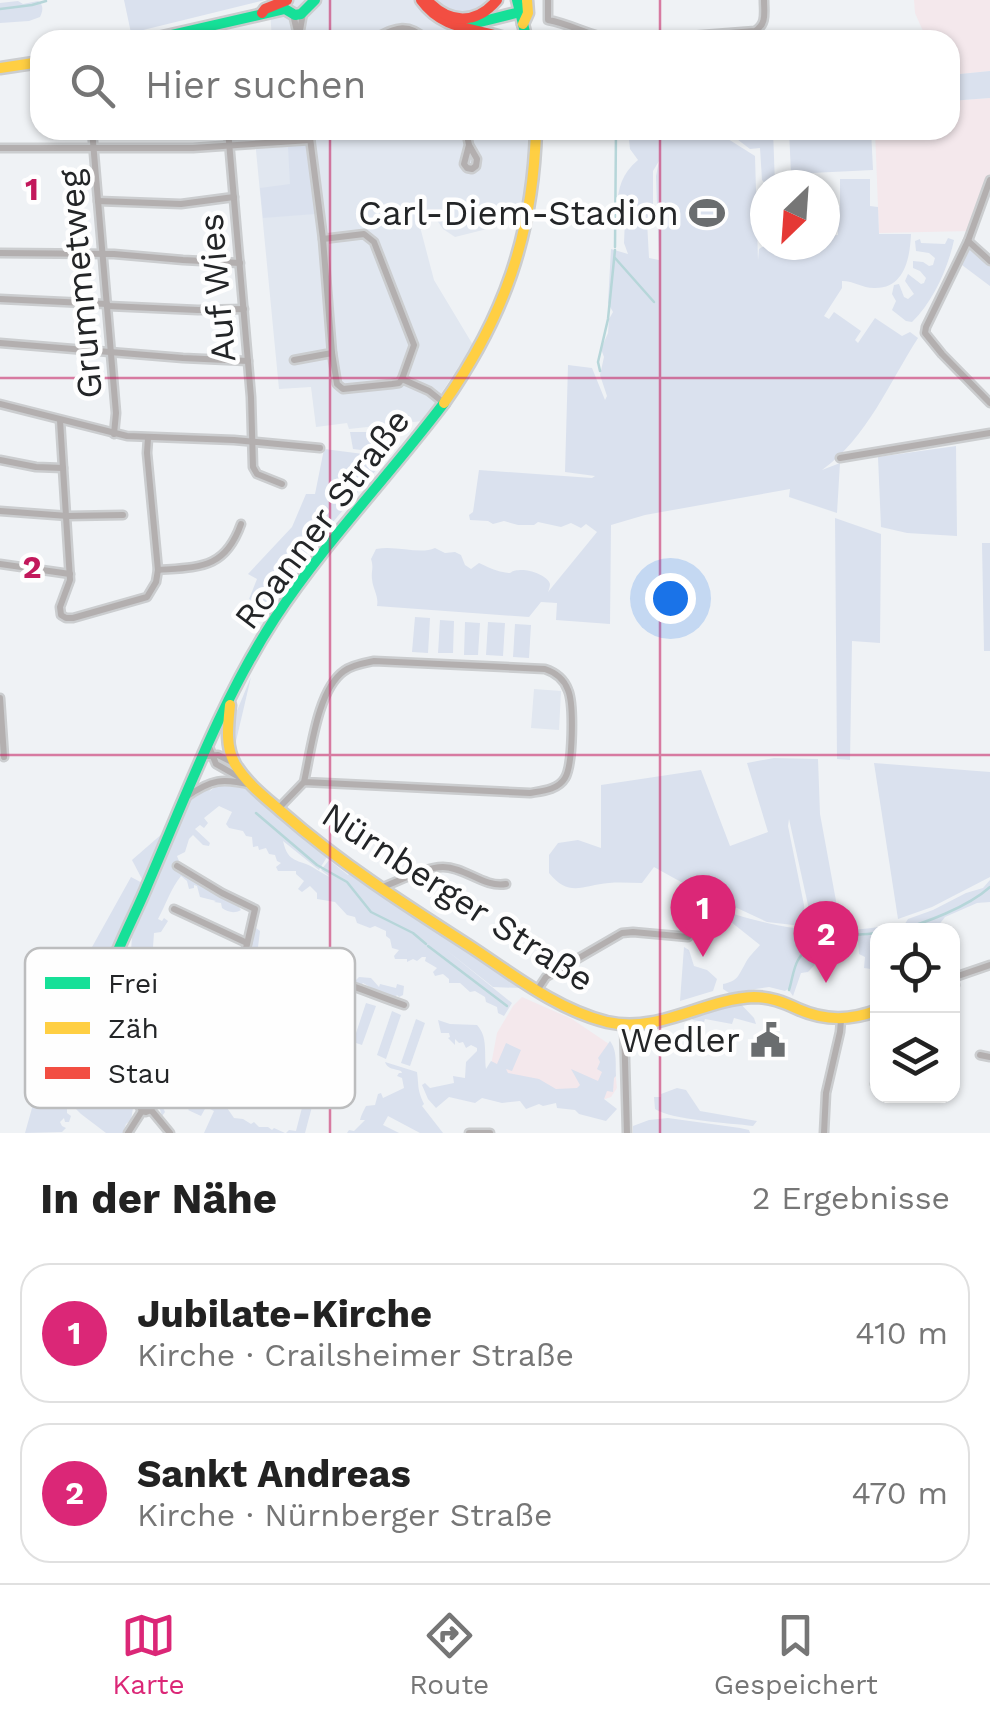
<!DOCTYPE html>
<html lang="de">
<head>
<meta charset="utf-8">
<style>
  :root { --surface:#fff; --page:#f6f6f6; --text:#222; --muted:#767676; --line:#e0e0e0; --accent:#db2777 }
  body { margin:0; font-family:"Work Sans",sans-serif; background:var(--page); color:var(--text) }
  .controls { position:absolute; right:30px; bottom:30px; display:grid; overflow:hidden; border-radius:20px; box-shadow:0 2px 8px #0004 }
  .controls button { width:90px; height:90px; display:grid; place-items:center; padding:0; border:0; border-bottom:2px solid var(--line); background:var(--surface); color:var(--text); font:50px sans-serif }
  .compass { position:absolute; left:750px; top:170px; width:90px; height:90px; border-radius:50%; background:var(--surface); box-shadow:0 2px 8px #0004; rotate:205deg }
  .you { position:absolute; left:670px; top:598px; width:35px; height:35px; margin:-25px; border:8px solid #fff; border-radius:50%; background:#1a73e8; box-shadow:0 0 0 15px #1a73e833 }
  .badge { display:grid; place-items:center; width:65px; height:65px; border-radius:50%; background:var(--accent); color:#fff; font-size:32px; font-weight:700 }
  .pin { position:absolute; translate:-50% -82px; filter:drop-shadow(0 2px 5px #0008) }
  .pin::after { content:''; position:absolute; top:52px; width:35px; height:30px; background:inherit; clip-path:polygon(0 0,100% 0,50% 100%) }
  .list { margin:0; padding:0; list-style:none }
  h2 { display:flex; justify-content:space-between; align-items:center; height:130px; margin:0; padding:0 40px; font-size:42px }
  h2 small { font-size:32px; font-weight:400; color:var(--muted) }
  .list li { display:grid; grid-template-columns:65px 1fr auto; gap:30px; align-items:center; box-sizing:border-box; height:140px; margin:0 20px 20px; padding:0 20px; border:2px solid var(--line); border-radius:30px }
  .list b { display:block; font-size:38px; white-space:nowrap }
  .list p { margin:0; font-size:32px; white-space:nowrap; color:var(--muted) }
  .list em { font-size:32px; font-style:normal; color:var(--muted) }
  .icon { flex:none; width:55px; height:55px; fill:none; stroke:currentColor; stroke-width:2; stroke-linecap:round; stroke-linejoin:round }
  .map { position:relative; flex:none; width:990px; height:1133px; overflow:hidden }
  .search { position:absolute; background:var(--surface); box-shadow:0 2px 8px #0004; left:30px; right:30px; top:30px; height:110px; display:flex; align-items:center; gap:25px; box-sizing:border-box; padding:0 35px; border-radius:30px; color:var(--muted); font-size:38px }
  .sheet { height:450px; background:var(--surface) }
  nav { display:flex; justify-content:space-around; align-items:center; box-sizing:border-box; height:140px; border-top:2px solid var(--line); background:var(--surface); font-size:28px; color:var(--muted) }
  nav a { display:grid; justify-items:center; gap:5px }
  nav .on { color:var(--accent) }
  .map>svg:first-child { display:block }
  .built { fill:#e1e7f0 }
  .education { fill:#f4e8ec }
  .green { fill:#dae1ee; fill-rule:evenodd }
  .lines { fill:none; stroke-linecap:round; stroke-linejoin:round }
  .stream { stroke:#b6d6d9; stroke-width:2.5 }
  .street-casing { stroke:#cbcdcf; stroke-width:11 }
  .fast-casing { stroke:#cbcdcf; stroke-width:15 }
  .slow-casing { stroke:#cbcdcf; stroke-width:15 }
  .jam-casing { stroke:#cbcdcf; stroke-width:15 }
  .street { stroke:#b3afaf; stroke-width:6 }
  .fast { stroke:#16e098; stroke-width:10 }
  .slow { stroke:#ffcf43; stroke-width:10 }
  .jam { stroke:#f24e42; stroke-width:10 }
  .grid { fill:none; stroke:#c2185b; stroke-width:2.5; stroke-opacity:0.55 }
  .labels { text-anchor:middle; dominant-baseline:central; stroke-width:9; stroke-linejoin:round; paint-order:stroke }
  .poi-label { font-size:35px; fill:#232527; stroke:#fefefe; text-anchor:end }
  .street-label { font-size:35px; fill:#232527; stroke:#fefefe }
  .key { fill:#fefefe; stroke:#bcbdbe; stroke-width:2.5 }
  .key-label { font-size:28px; fill:#232527 }
  .grid-label { font-size:32px; text-anchor:middle; font-weight:bold; fill:#c2185b; stroke:#fefefe; stroke-width:9; stroke-linejoin:round; paint-order:stroke }
</style>
</head>
<body>
<div class="map">
<svg width="990" height="1133" viewBox="0 0 990 1133">
  <rect width="100%" height="100%" fill="#eff2f5"/>
  <!-- built -->
  <g class="built">
    <path d="M278,0H418L428,16L441,24L505,40H272L270,10Z"/>
    <path d="M254,130H531L527,191L523,210L499,226L455,237L443,229L434,216L419,223L434,280L473,345L423,421L349,429L347,423L316,427L311,387L279,389Z"/>
    <path d="M534,689L561,691L559,730L531,728Z"/>
  </g>
  <!-- education -->
  <g class="education">
    <path d="M914,0H990V71L950,75V40H927L915,13Z"/>
    <path d="M990,98V180L971,231L879,233L875,130H950V101Z"/>
    <path d="M522,997L572,1019L612,1046L617,1088L611,1097L605,1099L488,1081L497,1033L513,1006Z"/>
  </g>
  <!-- green -->
  <g class="green">
    <path d="M124,0H265L131,33Z"/>
    <path d="M430,0H491C473,27 450,17 430,0Z"/>
    <path d="M18,1L23,4L38,1C44,5 43,11 40,17L29,21L0,23V3Z"/>
    <path d="M990,71V98L950,101V75Z"/>
    <path d="M628,130H773L775,185H766L762,180L760,148L750,149L729,133H708L728,139L755,156L758,260L759,249L765,245H825V236L838,235L837,208L840,207V179H870V206L878,207L879,234H911C910,257 905,289 874,288C862,288 854,281 842,281V288L824,316L829,319L834,312L861,331L855,340L858,343L875,318L902,336L910,332L918,338C889,383 867,438 822,470L840,463L837,513L789,497L790,489L645,515L611,525L610,624L556,620L557,603L541,602L529,617L377,606C379,596 373,590 372,579C371,571 374,568 371,559L376,549C397,545 420,555 435,548L445,553L455,552L461,555L465,565L471,569L479,563C486,566 495,571 503,572C516,575 506,571 520,570C528,569 548,575 550,584C550,587 549,589 548,592L597,532L586,524L581,528L571,523L561,527L538,522L534,525H518L504,521L493,524L488,521L470,520L469,515L473,512L479,470L592,478L595,476L565,472L568,365L592,368L605,400L607,396L600,375L604,357L601,349L608,333L609,319L613,312L608,303L611,249L628,254L624,243L625,219L618,218C616,195 619,176 638,160L630,149ZM659,161L656,176L659,260L649,258L647,221L653,217V171Z"/>
    <path d="M789,130H871L873,170L791,174Z"/>
    <path d="M307,144L315,214L263,218L260,188L290,184L288,146Z"/>
    <path d="M948,238L954,240C948,268 933,302 912,322L906,321L892,310L896,301L892,294L894,285L899,284L904,297L908,299L914,294L905,281L908,274L921,284L924,283L926,278L920,271L913,268V261L923,262L929,266L933,265L935,258L929,253L916,251L915,241L920,239L921,243L945,244Z"/>
    <path d="M968,242L990,263V286L958,262Z"/>
    <path d="M350,432H371L386,453L353,449Z"/>
    <path d="M956,446L957,536L907,533L881,527L878,457Z"/>
    <path d="M324,449L387,457L284,581L271,609L249,599L257,579L248,574L292,527L306,494H315Z"/>
    <path d="M394,458L306,565L288,584L332,528Z"/>
    <path d="M835,518L881,534L880,643L852,641L850,760L837,759Z"/>
    <path d="M982,543H990V651H984Z"/>
    <path d="M415,617L430,618L428,653L412,652Z"/>
    <path d="M440,620L454,621L453,653H438Z"/>
    <path d="M465,622L480,623L478,655H464Z"/>
    <path d="M488,622L505,623L503,656L486,655Z"/>
    <path d="M515,624L531,625L529,658L513,657Z"/>
    <path d="M251,677L233,754L231,725Z"/>
    <path d="M774,758L818,759L820,814L841,928L815,926L812,923L789,819L788,826L804,905L805,922L802,926L767,922L681,882L654,867L642,883C631,883 620,882 609,883C583,885 569,898 549,873V855L558,843L578,840L601,848V785L701,770L730,846L768,832L747,763Z"/>
    <path d="M874,763L990,772V877L932,907L898,919Z"/>
    <path d="M215,784L209,792C237,766 271,807 290,825C303,837 314,846 327,857L319,870L283,841C287,857 291,859 306,864C314,867 321,873 330,877L321,870L329,860L348,875L350,873L387,896L389,900L523,982L520,988L493,987L445,949L512,1003L504,1016L498,1013L497,1007L486,1002L485,997L475,991L470,992L460,983H449V979L443,974L435,976L433,972L437,968L425,961L426,957H422L417,961L413,959L407,962V959H395L394,956L399,950L392,948L390,939L386,936V931L375,926L370,928L357,923L355,917L347,915L335,902L317,899V893L310,886L302,892L298,889L304,881L296,874V871H278L276,867L281,863L277,861L275,855L269,854L266,848L259,850L258,846L253,847L252,837L246,836L243,831L229,828L226,824L232,812L219,806L204,818L208,823L204,828L200,825L195,829L210,843L209,846L203,845L193,835L189,839L185,852L177,856L179,861L174,867L232,898L233,902L236,903L241,910C234,914 228,912 222,908L221,903L214,902L216,901L200,897L197,886L194,885V888L189,889L187,881L181,876C171,888 166,904 158,919L162,921L164,918L168,921L161,932L154,933L153,947L148,952H144L148,959L147,963L166,976L168,969L176,980L181,979L184,982L187,980L202,992L206,991L211,1001L210,1004L198,1001L192,992L187,994L182,993V987L174,988L173,983L168,984L157,980L156,976L150,975L148,973L145,974L139,968L137,973H134L136,985L129,988L125,1007L119,1011L117,1020L114,1024L113,1022L110,1023L111,1027L115,1029L113,1035L120,1041L126,1035L132,1041L129,1051L123,1054L128,1061L138,1065V1070L144,1068L143,1085H140L127,1070L122,1069L120,1067L123,1059L119,1060L109,1054L108,1049L111,1045L105,1042L107,1030H104L105,1026L103,1000L102,1043L91,1045L98,1052L102,1067C116,1076 123,1089 134,1102L131,1120L126,1124L123,1133H106L81,1114L71,1104L67,1107V1113L71,1116L69,1122H65L64,1118L60,1122L62,1126L66,1128L62,1132L25,1133L32,1108L48,1076L47,1073L40,1070L77,974L131,877L148,886L103,1000L107,999L109,995L122,958L131,950L132,937L145,906C148,891 181,809 194,796C200,791 208,787 215,784Z"/>
    <path d="M163,833L165,836L146,882L143,881L132,860Z"/>
    <path d="M990,880V902L977,903L945,917L938,926L929,929L901,930L908,919L933,910L966,893L983,888Z"/>
    <path d="M704,905C772,926 811,938 884,926L885,930L878,931L877,970L864,968L865,957L859,954L858,940L823,956L808,972L801,973L793,996L788,989L785,991L769,987L729,993L723,989V984C738,981 738,976 745,964C748,957 755,951 760,945L721,914L699,937L695,935L697,928L702,923Z"/>
    <path d="M256,928L260,931L258,947L253,950L252,954L272,960L276,955L274,967L262,968L247,960L245,955Z"/>
    <path d="M684,947L689,950L694,966L707,970L717,979L713,991L680,1001Z"/>
    <path d="M359,977L371,978L379,987L380,984L396,988L397,984L404,986L403,995L399,997L397,995L394,999L369,990L370,987L363,983L360,987H356L353,983Z"/>
    <path d="M737,1000L754,1018L756,1024L734,1018L732,1024L705,1019L704,1022L693,1020L686,1014Z"/>
    <path d="M366,1003L376,1006L362,1045L353,1042Z"/>
    <path d="M392,1011L401,1015L386,1059L377,1055Z"/>
    <path d="M416,1019L425,1023L410,1066L401,1063Z"/>
    <path d="M438,1020L450,1024L477,1025C488,1037 484,1052 486,1069L491,1061L497,1064L506,1043L521,1050L512,1071L506,1069L508,1073L539,1079L556,1089L577,1088L580,1085L571,1069L598,1081L602,1072L597,1069L600,1062L598,1058L610,1041C618,1052 615,1064 616,1076L614,1078L613,1092L607,1091L604,1099L617,1109L606,1121L579,1114L575,1110L557,1108L556,1103L543,1106L539,1104L526,1109L520,1101L502,1103L482,1098L475,1103L449,1097L436,1108L428,1099L422,1085L425,1083L430,1088L454,1083L453,1076L465,1078L466,1062L477,1051V1048L471,1045L466,1048L463,1042L459,1043L455,1039V1045L448,1038L450,1037L449,1033H441Z"/>
    <path d="M204,1035L206,1036L199,1046L209,1036L214,1042L212,1047L236,1059H248L252,1062L251,1067L247,1068L243,1065V1068H237L235,1077L227,1076L239,1081L235,1087L236,1092L232,1094L233,1097L228,1102L225,1099L223,1102L234,1118L243,1119L251,1124L254,1122L259,1127H268L272,1130L274,1128L285,1133H204L214,1111L206,1107L201,1116L188,1110L191,1107L192,1099L198,1095L193,1091L197,1086L192,1083L201,1078L203,1081L207,1077L201,1072L203,1069L207,1068L211,1070L216,1066L219,1071L223,1064L222,1059L209,1055L206,1061L194,1057L196,1050L190,1056L192,1049Z"/>
    <path d="M385,1062L417,1072C419,1087 417,1089 424,1104L422,1106L443,1133H420L388,1116L383,1125L399,1133H347L349,1130L354,1131L365,1120H360C361,1115 364,1110 366,1106L375,1105L378,1094L381,1093L383,1098L404,1088L402,1078L397,1076L399,1073H402L401,1071C395,1069 387,1069 385,1062Z"/>
    <path d="M181,1064L185,1069L186,1075L178,1080L180,1086L174,1090L173,1097L170,1093L167,1094V1099L162,1101L159,1099L165,1112L162,1116L156,1097L159,1098V1092L170,1082L174,1068Z"/>
    <path d="M677,1088L686,1090L700,1111L757,1121L753,1126C730,1123 672,1120 655,1109L654,1097H661V1094Z"/>
    <path d="M305,1096L314,1099L305,1133H286L289,1130L296,1131Z"/>
    <path d="M668,1118L740,1128L749,1130L750,1133H633V1126L649,1120Z"/>
  </g>
  <g class="lines">
    <!-- stream -->
    <g class="stream">
      <path d="M0,9L32,5L46,1"/>
      <path d="M615,247L616,130"/>
      <path d="M615,258L654,302"/>
      <path d="M600,371L598,362L608,319L615,250"/>
      <path d="M256,813L317,865L347,882L371,912L413,933L426,944"/>
      <path d="M896,931C925,923 968,907 990,887"/>
      <path d="M428,946L507,1006"/>
      <path d="M789,990C792,981 793,969 798,960C813,933 851,936 878,933"/>
    </g>
    <defs>
      <g id="street">
        <path d="M548,0V20C572,24 593,38 617,40"/>
        <path d="M293,14L299,40"/>
        <path d="M299,36L303,13"/>
        <path d="M371,40C394,29 406,20 427,40"/>
        <path d="M639,40L755,31C767,24 764,13 764,0"/>
        <path d="M92,130L116,413L114,434"/>
        <path d="M228,130L251,397L253,467L257,474L282,484"/>
        <path d="M309,130L323,239L332,353L337,384L343,389L392,384L399,383L402,379L429,391L444,403"/>
        <path d="M466,130L469,145L477,159L476,166L472,169L467,168L464,164L469,145"/>
        <path d="M0,148H193L310,140"/>
        <path d="M990,180L968,241L926,327L925,333L942,354L990,403"/>
        <path d="M98,201L181,204L234,197"/>
        <path d="M323,239L364,234L374,242L414,345L402,379"/>
        <path d="M968,241L990,261"/>
        <path d="M0,253L114,254L183,260L240,263"/>
        <path d="M0,299L107,304"/>
        <path d="M108,306L198,310L244,309"/>
        <path d="M0,343L183,358L248,361"/>
        <path d="M294,360L332,353"/>
        <path d="M0,404L127,436L234,440L320,448"/>
        <path d="M60,420L70,580L60,607L61,615L66,618H73L147,597L156,582L158,570L147,453L148,438"/>
        <path d="M840,458L990,433"/>
        <path d="M0,460L36,467L63,468"/>
        <path d="M0,511L68,516L123,515"/>
        <path d="M0,564L70,574"/>
        <path d="M158,570C200,567 225,569 241,524"/>
        <path d="M0,698L4,757"/>
        <path d="M209,747L216,764L246,781"/>
        <path d="M208,756L218,755L234,763"/>
        <path d="M186,797C212,779 222,778 252,785"/>
        <path d="M278,809L304,782L530,793C542,791 558,790 565,778C573,765 574,704 568,690C564,679 557,673 545,669L374,661C364,663 352,665 344,671C317,690 311,752 304,782"/>
        <path d="M380,888C397,882 425,867 443,867C465,867 484,888 506,884"/>
        <path d="M174,909L247,943"/>
        <path d="M241,975C301,959 348,986 404,1005"/>
        <path d="M952,978L990,965"/>
        <path d="M538,989L546,977L622,933L633,932L688,937"/>
        <path d="M952,993L955,985L953,977"/>
        <path d="M624,1025L627,1133"/>
        <path d="M980,1055L990,1057"/>
        <path d="M180,1056L336,1095"/>
        <path d="M875,1084H878"/>
        <path d="M150,1098L180,1056L221,1011L232,996L240,975L255,909L222,893L177,866"/>
        <path d="M151,1110L146,1112L142,1111L139,1105L141,1100L147,1097L154,1104L151,1110L170,1133"/>
        <path d="M128,1133L142,1111"/>
        <path d="M469,1133H490"/>
        <path d="M824,1133L826,1093L840,1032L841,1020"/>
      </g>
      <g id="fast">
        <path d="M517,0L527,40"/>
        <path d="M472,24L520,12"/>
        <path d="M149,40L285,9L295,15L301,14L315,0"/>
        <path d="M141,1100C124,1080 101,1057 99,1029C96,983 130,928 147,886C186,796 221,701 275,618C325,542 389,476 444,403"/>
      </g>
      <g id="slow">
        <path d="M523,24L528,13L527,0"/>
        <path d="M0,68L40,62"/>
        <path d="M444,403C504,317 533,235 536,130"/>
        <path d="M230,705C228,725 225,746 235,764C247,784 266,798 283,813C340,863 404,904 468,945C511,973 555,1009 607,1022C660,1034 703,999 754,997C770,997 783,1002 798,1009C825,1021 850,1021 878,1010"/>
      </g>
      <g id="jam">
        <path d="M421,0C444,32 477,27 510,40"/>
        <path d="M427,0C449,24 476,25 497,0"/>
        <path d="M262,13L265,9L287,0"/>
      </g>
    </defs>
    <!-- street casing -->
    <use href="#street" class="street-casing"/>
    <!-- fast casing -->
    <use href="#fast" class="fast-casing"/>
    <!-- slow casing -->
    <use href="#slow" class="slow-casing"/>
    <!-- jam casing -->
    <use href="#jam" class="jam-casing"/>
    <!-- street -->
    <use href="#street" class="street"/>
    <!-- fast -->
    <use href="#fast" class="fast"/>
    <!-- slow -->
    <use href="#slow" class="slow"/>
    <!-- jam -->
    <use href="#jam" class="jam"/>
  </g>
  <!-- grid -->
  <path class="grid" d="M330,0V40M660,0V40M330,130V1133M660,130V1133M0,378H990M0,755H990"/>
  <!-- icons -->
  <defs>
    <symbol id="stadium-bare" viewBox="-9 -9 18 18"><path d="M0-5a6.5 5 0 1 0 0 10a6.5 5 0 1 0 0-10ZM-3.5-1.8h7v3.6h-7Z" fill="#6a6d6f" stroke="#fefefe" stroke-width="2.5" paint-order="stroke"/></symbol>
    <symbol id="civic-bare" viewBox="-9 -9 18 18"><path d="M-.6-6.5H3V-4.5H.6V-3L4-1V1h2V6H-6V1h2V-1L-.6-3ZM-1.2 2.5V6h2.4V2.5Z" fill="#6a6d6f" stroke="#fefefe" stroke-width="2.5" paint-order="stroke"/></symbol>
  </defs>
  <g fill-rule="evenodd">
    <use href="#stadium-bare" x="682" y="188" width="50" height="50"/>
    <use href="#civic-bare" x="743" y="1015" width="50" height="50"/>
  </g>
  <g class="labels">
    <!-- poi labels -->
    <g class="poi-label">
      <text x="679" y="213">Carl-Diem-Stadion</text>
      <text x="740" y="1040">Wedler</text>
    </g>
    <!-- street labels -->
    <g class="street-label">
      <text transform="translate(80 284) rotate(-95)">Grummetweg</text>
      <text transform="translate(217 288) rotate(-95)">Auf Wies</text>
      <text transform="translate(322 519) rotate(-53)">Roanner Straße</text>
      <text transform="translate(458 897) rotate(33)">Nürnberger Straße</text>
    </g>
  </g>
  <!-- legend -->
  <rect x="25" y="948" width="330" height="160" rx="15" class="key"/>
  <rect x="45" y="977" width="45" height="12" fill="#16e098"/>
  <rect x="45" y="1022" width="45" height="12" fill="#ffcf43"/>
  <rect x="45" y="1067" width="45" height="12" fill="#f24e42"/>
  <g class="key-label">
    <text x="108" y="993">Frei</text>
    <text x="108" y="1038">Zäh</text>
    <text x="108" y="1083">Stau</text>
  </g>
  <g class="grid-label">
    <text x="32" y="200">1</text>
    <text x="32" y="578">2</text>
  </g>
</svg>
<div class="controls">
<button><svg class="icon" aria-label="locate" viewBox="0 0 24 24"><circle cx="12" cy="12" r="6"/><path d="M12 2v4M12 18v4M2 12h4M18 12h4"/></svg></button>
<button><svg class="icon" aria-label="layers" viewBox="0 0 24 24"><path d="M12 4l9 5-9 5-9-5zM3 14l9 5 9-5"/></svg></button>
</div>
<svg class="compass" viewBox="-18 -18 36 36"><path d="M0-13l5 13h-10z" fill="#e53935"/><path d="M0 13l5-13h-10z" fill="#767676"/></svg>
<div class="you"></div>
<div class="pin badge" style="left:703px;top:957px">1</div>
<div class="pin badge" style="left:826px;top:983px">2</div>
<div class="search"><svg class="icon" aria-label="search" viewBox="0 0 24 24"><circle cx="10" cy="10" r="6"/><path d="M15 15l6 6"/></svg>Hier suchen</div>
</div>
<section class="sheet">
<h2>In der Nähe<small>2 Ergebnisse</small></h2>
<ul class="list">
<li><span class="badge">1</span><div><b>Jubilate-Kirche</b><p>Kirche · Crailsheimer Straße</p></div><em>410 m</em></li>
<li><span class="badge">2</span><div><b>Sankt Andreas</b><p>Kirche · Nürnberger Straße</p></div><em>470 m</em></li>
</ul>
</section>
<nav>
<a class="on"><svg class="icon" aria-label="map" viewBox="0 0 24 24"><path d="M3 6l6-2 6 2 6-2v14l-6 2-6-2-6 2zM9 4v14M15 6v14"/></svg>Karte</a>
<a><svg class="icon" aria-label="directions" viewBox="0 0 24 24"><path d="M12 3l9 9-9 9-9-9zM9 14v-3h6M13 9l2 2-2 2"/></svg>Route</a>
<a><svg class="icon" aria-label="saved" viewBox="0 0 24 24"><path d="M7 4h10v16l-5-4-5 4z"/></svg>Gespeichert</a>
</nav>
</body>
</html>
